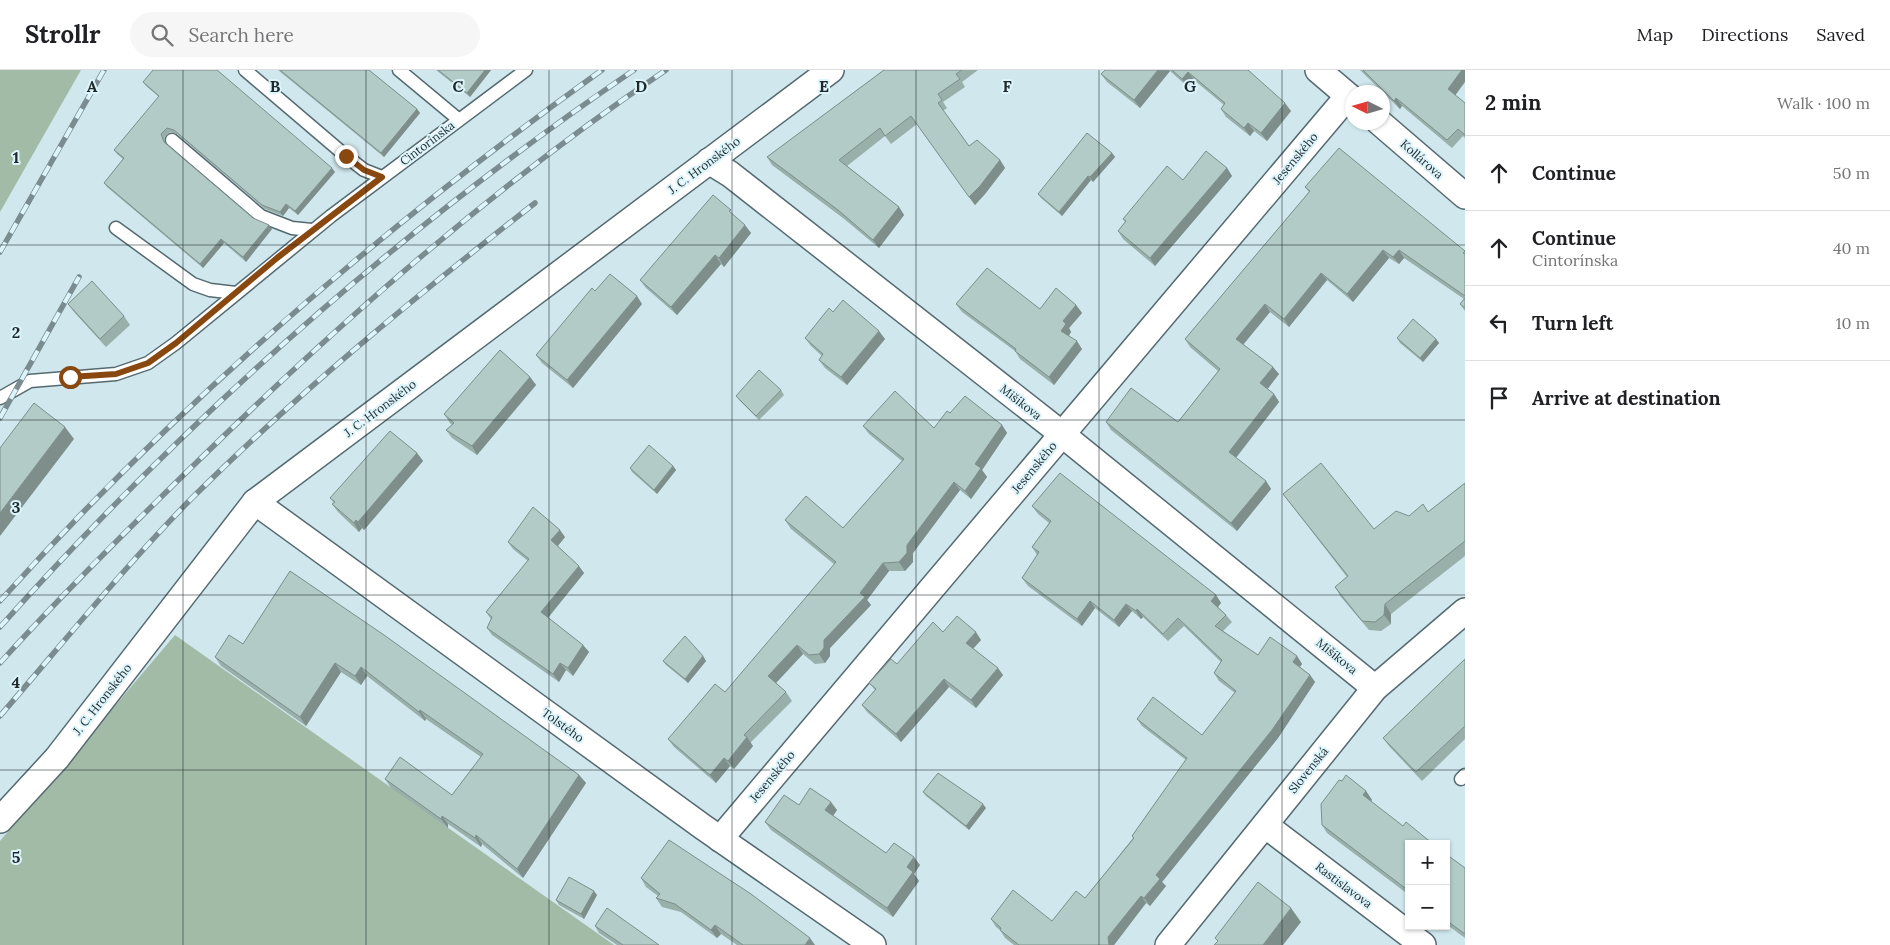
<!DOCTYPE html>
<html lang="en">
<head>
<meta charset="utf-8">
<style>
  :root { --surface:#fff; --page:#f6f6f6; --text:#202124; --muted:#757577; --line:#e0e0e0 }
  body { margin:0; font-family:Lora,serif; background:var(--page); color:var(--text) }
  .controls { position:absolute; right:15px; bottom:15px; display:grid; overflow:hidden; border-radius:0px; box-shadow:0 1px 4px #0004 }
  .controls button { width:45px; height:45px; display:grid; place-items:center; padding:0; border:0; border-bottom:1px solid var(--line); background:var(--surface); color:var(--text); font:25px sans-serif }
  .compass { position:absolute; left:1345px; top:15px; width:45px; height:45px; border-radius:50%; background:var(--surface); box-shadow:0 1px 4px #0004; rotate:275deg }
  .stop { position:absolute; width:15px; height:15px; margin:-11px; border:4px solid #884810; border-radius:50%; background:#fff }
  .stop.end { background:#884810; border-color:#fff; box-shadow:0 1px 5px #0008 }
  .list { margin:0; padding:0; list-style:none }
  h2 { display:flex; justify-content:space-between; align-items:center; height:65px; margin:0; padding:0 20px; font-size:21px }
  h2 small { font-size:16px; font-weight:400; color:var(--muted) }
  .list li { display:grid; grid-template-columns:32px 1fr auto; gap:15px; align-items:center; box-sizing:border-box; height:75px; padding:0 20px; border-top:1px solid var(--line) }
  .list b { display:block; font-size:19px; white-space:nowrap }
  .list p { margin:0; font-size:16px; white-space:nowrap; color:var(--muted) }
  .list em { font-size:16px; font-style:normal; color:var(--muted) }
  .icon { flex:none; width:28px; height:28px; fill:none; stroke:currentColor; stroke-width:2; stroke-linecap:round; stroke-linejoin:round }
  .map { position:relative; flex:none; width:1465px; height:875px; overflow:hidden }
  header { display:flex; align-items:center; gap:30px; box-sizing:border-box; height:70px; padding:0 25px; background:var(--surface); border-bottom:1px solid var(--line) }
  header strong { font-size:24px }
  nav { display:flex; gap:28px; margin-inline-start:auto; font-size:18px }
  .search { width:350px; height:45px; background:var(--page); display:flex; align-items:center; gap:12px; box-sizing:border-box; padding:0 18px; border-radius:28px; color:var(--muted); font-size:19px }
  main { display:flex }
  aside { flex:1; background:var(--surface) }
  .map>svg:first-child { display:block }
  .green { fill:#a2bba7 }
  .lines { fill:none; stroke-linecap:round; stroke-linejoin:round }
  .service-casing { stroke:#556a70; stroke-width:15 }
  .minor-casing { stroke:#556a70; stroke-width:28 }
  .service { stroke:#fff; stroke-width:12 }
  .minor { stroke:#fff; stroke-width:25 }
  .rail-casing { stroke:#7b8c90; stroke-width:5.5 }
  .rail { stroke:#dcf4fb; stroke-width:4; stroke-dasharray:11; stroke-linecap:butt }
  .wall { fill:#99afaa }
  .shaded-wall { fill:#7d8e8b }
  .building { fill:#b2cbc6; stroke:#7d8e8b }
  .route { stroke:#884810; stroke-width:6 }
  .grid { fill:none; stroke:#1f282a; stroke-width:1; stroke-opacity:0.55 }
  .labels { text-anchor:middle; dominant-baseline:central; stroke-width:4; stroke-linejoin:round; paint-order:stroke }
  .street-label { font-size:12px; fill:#1f282a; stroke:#dcf4fb }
  .grid-label { font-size:16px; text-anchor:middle; font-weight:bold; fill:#1f282a; stroke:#dcf4fb; stroke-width:4; stroke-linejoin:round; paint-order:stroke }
</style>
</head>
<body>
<header>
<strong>Strollr</strong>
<div class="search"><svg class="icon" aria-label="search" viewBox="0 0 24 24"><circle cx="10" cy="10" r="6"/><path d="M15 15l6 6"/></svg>Search here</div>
<nav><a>Map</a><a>Directions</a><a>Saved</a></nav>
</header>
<main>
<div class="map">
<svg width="1465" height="875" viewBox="0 0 1465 875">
  <rect width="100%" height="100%" fill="#cfe7ed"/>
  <!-- green -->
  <g class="green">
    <path d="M0,0H81L0,142Z"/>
    <path d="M175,565L614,875H0V771Z"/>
  </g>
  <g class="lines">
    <defs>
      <g id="service">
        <path d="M245,0L346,86L364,100L382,107"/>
        <path d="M399,0L458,49"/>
        <path d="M172,70L261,146L292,158L312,160"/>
        <path d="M116,158L193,214L210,220L236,223"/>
        <path d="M0,328L30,311L116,304L148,293L176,273L331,146L526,0"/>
        <path d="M1461,709L1465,705"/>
      </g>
      <g id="minor">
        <path d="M1318,0L1352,29"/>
        <path d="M1379,52L1465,126"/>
        <path d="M709,91L730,104L1048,353L1375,618"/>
        <path d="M255,432L703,757L873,875"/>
        <path d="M0,750L57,688L255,432L831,0"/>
        <path d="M1265,755L1423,875"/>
        <path d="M720,769L1348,26"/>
        <path d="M1168,875L1375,618L1465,541"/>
      </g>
    </defs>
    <!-- service casing -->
    <use href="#service" class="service-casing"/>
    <!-- minor casing -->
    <use href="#minor" class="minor-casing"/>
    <!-- service -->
    <use href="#service" class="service"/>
    <!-- minor -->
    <use href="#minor" class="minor"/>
    <defs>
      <g id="rail">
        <path d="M0,182L104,0"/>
        <path d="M0,348L79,207"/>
        <path d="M0,531C180,331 383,157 602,0"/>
        <path d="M0,557C188,347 400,159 634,0"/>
        <path d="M0,593C63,523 130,457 198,391C343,249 497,114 666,0"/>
        <path d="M0,646C63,573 124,497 192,428C299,322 416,226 535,133"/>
      </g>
    </defs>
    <!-- rail casing -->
    <use href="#rail" class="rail-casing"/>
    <!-- rail -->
    <use href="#rail" class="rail"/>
  </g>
  <!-- wall -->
  <g class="wall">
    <path d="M217,0L335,102L298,145L289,138L283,146L265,139L177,64L170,62L164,68L166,74L253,148L272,159L246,192L224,173L203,198L107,117L104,113L123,89L117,84L114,80L159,27L146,16L143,12Z"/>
    <path d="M278,0H369L417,39L420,43L384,87Z"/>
    <path d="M436,0H491L470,27Z"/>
    <path d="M884,0H978L962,12L965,17L943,32L947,38L943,41L969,76L1000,90L1005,98L985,124L975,135L917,54L891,74L885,66L847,96L899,137L904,145L879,178L843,148L772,95L767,87Z"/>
    <path d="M1105,0H1248L1291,41L1267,71L1254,61L1250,66L1226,47L1221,39L1224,35L1194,10L1188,17L1170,1L1140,38L1107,12L1101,4Z"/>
    <path d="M1360,0H1465L1455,25L1465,33V68L1463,66L1452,78L1402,36L1400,39Z"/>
    <path d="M1112,83L1115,87L1093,112L1091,110L1062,146L1041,128L1038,124Z"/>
    <path d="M1227,98L1232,106L1155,196L1123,169L1118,161L1125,152L1123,149L1183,110Z"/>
    <path d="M1305,117L1465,181V241L1460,234L1464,229L1404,188L1399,194L1389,188L1353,232L1327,210L1289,257L1270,242L1243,275L1279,304L1267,319L1274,324L1279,332L1236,388L1266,411L1271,419L1237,461L1111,360L1106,352H1178L1218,301L1190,277L1185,269L1309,122Z"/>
    <path d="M736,147L751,163L724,197L721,194L677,245L646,218L640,210Z"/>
    <path d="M595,221L642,234L573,318L542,293L536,285Z"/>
    <path d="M68,234L124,246L130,255L106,277L74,242Z"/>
    <path d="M956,234L1040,239L1076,235L1082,243L1069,258L1071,262L1069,266L1082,279L1054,315L1020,289L1015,281L962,242Z"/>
    <path d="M833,242L885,269L847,315L825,298L819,290L822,286L811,276L805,268Z"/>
    <path d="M1397,268L1436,269L1439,273L1423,292L1400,273Z"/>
    <path d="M530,307L536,315L477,385L452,368L446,360L452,355L450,353L444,344Z"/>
    <path d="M781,320L784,325L759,350L739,330L736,326Z"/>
    <path d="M950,343L1002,355L1007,363L982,400L987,407L971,429L960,420L913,483V492L905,501H889L867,530L871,535L830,578V586L825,593L815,594L803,584L776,613L786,622L792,631L750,673L753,676L734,699L730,696L716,713L674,677L668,669L725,622L835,495L791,459L785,450L843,458L902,391L869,364L863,356L934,358Z"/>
    <path d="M417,383L423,391L364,460L362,458L359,462L338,442L332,434L334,433L330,428Z"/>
    <path d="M673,396L676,400L657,424L632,402L630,398Z"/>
    <path d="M1465,413V486L1391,544V554L1381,561L1369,560L1341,527L1335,517L1347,507L1283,424L1374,459L1409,446L1428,442Z"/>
    <path d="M1032,436L1216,525L1221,533L1218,537L1226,545L1232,552L1223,561L1258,585L1297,586L1302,594L1300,597L1310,605L1315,612L1278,668L1162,812L1166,816L1150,836L1146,833L1114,875H1014L1005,868L1000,860L996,857L991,849L1052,851L1085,828L1133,768L1132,766L1186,690L1142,656L1137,649L1202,665L1235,623L1219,611L1214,603L1221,592L1184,556L1168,571L1143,547L1141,549L1132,541L1119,557L1095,538L1082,556L1028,516L1022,508L1037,485L1032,477L1049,453L1038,444Z"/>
    <path d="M565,467L558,476L584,503L548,548L583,575L589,582L573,606L566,600L559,612L492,565L487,558L491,549L486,542L528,491L513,479L508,472Z"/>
    <path d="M290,501L579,705L586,713L523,808L482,774L481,777L448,754V758L391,718L385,709L452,725L481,687L426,649L425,651L367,606L361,615L341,602L306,656L221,596L215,587L243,574Z"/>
    <path d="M943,562L981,570L973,578L1003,605L976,638L949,617L901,672L867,642L862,635L875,620L869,613Z"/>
    <path d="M703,586L706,591L688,613L666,595L663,591Z"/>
    <path d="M1465,589V669L1422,711L1389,676L1383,668Z"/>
    <path d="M1342,711L1366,721L1372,730L1371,731L1409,774V825L1327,763L1322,755Z"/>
    <path d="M923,722L986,738L969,760L926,726Z"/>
    <path d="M799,735L837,740L833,746L886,783L920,795L914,804L919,811L893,847L771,760L765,752Z"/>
    <path d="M1446,784L1465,798V868L1446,854Z"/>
    <path d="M641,808L815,875H737L721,864L717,868L681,842L662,837L656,828L658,826L646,817Z"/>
    <path d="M597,825L584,849L559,835L556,830Z"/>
    <path d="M595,856L659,875H617L599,863Z"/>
  </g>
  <!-- shaded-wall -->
  <g class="shaded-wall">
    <path d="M485,0H491L470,27L467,23Z"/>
    <path d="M1158,0H1169L1170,1L1140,38L1134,30Z"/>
    <path d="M1462,0H1465V12L1454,27L1448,19Z"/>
    <path d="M1188,2L1194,10L1188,17L1182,9Z"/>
    <path d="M1396,28L1402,36L1400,39L1394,31Z"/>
    <path d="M1285,33L1291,41L1267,71L1261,63Z"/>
    <path d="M417,39L420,43L384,87L381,83Z"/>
    <path d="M1248,53L1254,61L1250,66L1244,58Z"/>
    <path d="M1112,83L1115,87L1093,112L1090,107Z"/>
    <path d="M1000,90L1005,98L985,124L975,135L969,127Z"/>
    <path d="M332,98L335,102L298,145L295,141Z"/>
    <path d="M1227,98L1232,106L1155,196L1150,188Z"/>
    <path d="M1088,106L1091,110L1062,146L1059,142Z"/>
    <path d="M286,134L289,138L283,146L280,142Z"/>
    <path d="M899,137L904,145L879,178L873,170Z"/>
    <path d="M269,155L272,159L246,192L243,187Z"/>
    <path d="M745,155L751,163L724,197L719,188Z"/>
    <path d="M221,169L224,173L203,198L200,194Z"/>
    <path d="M1383,180L1389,188L1353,232L1347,224Z"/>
    <path d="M1399,180L1404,188L1399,194L1393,187Z"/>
    <path d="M715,185L721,194L677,245L671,237Z"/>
    <path d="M1321,203L1327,210L1289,257L1284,249Z"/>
    <path d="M637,226L642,234L573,318L567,310Z"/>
    <path d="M1265,234L1270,242L1241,277L1236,269Z"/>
    <path d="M1076,235L1082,243L1069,258L1071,262L1067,268L1061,261L1063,251Z"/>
    <path d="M879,261L885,269L847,315L841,307Z"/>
    <path d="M1436,269L1439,273L1423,292L1420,288Z"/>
    <path d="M1077,271L1082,279L1054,315L1049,307Z"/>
    <path d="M1273,297L1279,304L1266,321L1260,313Z"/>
    <path d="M530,307L536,315L477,385L472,376Z"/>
    <path d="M1274,324L1279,332L1234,390L1229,382Z"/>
    <path d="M1002,355L1007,363L982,400L987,407L971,429L965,421L975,394Z"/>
    <path d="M65,357L74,369L0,466V443Z"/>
    <path d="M417,383L423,391L364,460L358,452Z"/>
    <path d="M673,396L676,400L657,424L654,420Z"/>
    <path d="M1266,411L1271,419L1237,461L1231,453Z"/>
    <path d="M954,412L960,420L913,483V492L905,501L899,492L907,475Z"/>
    <path d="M356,450L362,458L359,462L354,453Z"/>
    <path d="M560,460L565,467L556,478L551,470Z"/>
    <path d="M883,493L889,501L867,530L871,535L830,578V586L825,593L819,584L824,570Z"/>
    <path d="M579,496L584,503L546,550L541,542Z"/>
    <path d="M1216,525L1221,533L1217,538L1211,531Z"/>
    <path d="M1090,531L1095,538L1082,556L1077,549Z"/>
    <path d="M1126,534L1132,541L1119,557L1114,550Z"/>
    <path d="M1385,534L1391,544V554L1384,545Z"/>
    <path d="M1137,539L1143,547L1141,549L1136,541Z"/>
    <path d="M976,562L981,570L972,580L966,573Z"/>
    <path d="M583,575L589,582L573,606L568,598Z"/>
    <path d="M797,575L803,584L774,615L768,606Z"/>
    <path d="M703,586L706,591L688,613L685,609Z"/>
    <path d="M1297,586L1302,594L1298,599L1293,592Z"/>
    <path d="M335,593L341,602L306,656L300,647Z"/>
    <path d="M560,593L566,600L559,612L553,604Z"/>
    <path d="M361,597L367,606L361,615L355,606Z"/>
    <path d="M998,598L1003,605L976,638L971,630Z"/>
    <path d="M1310,605L1315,612L1278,668L1162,812L1166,816L1150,836L1144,828L1156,805Z"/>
    <path d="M944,609L949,617L901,672L896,664Z"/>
    <path d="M420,640L426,649L425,651L419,642Z"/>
    <path d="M747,667L753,676L734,699L728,691Z"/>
    <path d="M724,688L730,696L716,713L710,705Z"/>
    <path d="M579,705L586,713L523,808L517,799Z"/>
    <path d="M1366,721L1372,730L1369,734L1363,725Z"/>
    <path d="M831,732L837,740L831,749L825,740Z"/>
    <path d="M983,734L986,738L969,760L966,756Z"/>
    <path d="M442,746L448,754V758L441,749Z"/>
    <path d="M476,765L482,774L481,777L475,768Z"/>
    <path d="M914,787L920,795L914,804L919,811L893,847L887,838L907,797Z"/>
    <path d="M594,821L597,825L584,849L581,844Z"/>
    <path d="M1141,826L1146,833L1114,875H1109L1108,867Z"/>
    <path d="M1291,838L1301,852L1283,875H1263Z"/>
    <path d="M715,855L721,864L717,868L711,860Z"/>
    <path d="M810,868L815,875H805Z"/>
  </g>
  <!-- building -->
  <g class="building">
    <path d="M153,0H217L332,98L295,141L286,134L280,142L262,135L174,60L167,58L161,64L164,72L253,148L269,155L243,187L221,169L200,194L104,113L124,88L114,80L159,26L143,12Z"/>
    <path d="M280,0H369L417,39L381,83Z"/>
    <path d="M438,0H485L467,23Z"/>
    <path d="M884,0H962L956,4L960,9L938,24L942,30L938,33L969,76L977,70L1000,90L980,116L969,127L911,46L885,66L880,58L839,90L899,137L873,170L838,140L767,87Z"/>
    <path d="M1105,0H1158L1134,30L1101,4Z"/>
    <path d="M1172,0H1248L1285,33L1261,63L1248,53L1244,58L1221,39L1225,33L1188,2L1182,9Z"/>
    <path d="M1363,0H1462L1448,19L1465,33V65L1458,59L1447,70L1396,28L1394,31Z"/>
    <path d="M1087,63L1112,83L1090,107L1088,106L1059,142L1038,124Z"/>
    <path d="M1339,78L1465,181L1463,183L1465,184V226L1399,180L1393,187L1383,180L1347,224L1321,203L1284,249L1265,234L1236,269L1273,297L1260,313L1274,324L1229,382L1266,411L1231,453L1106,352L1131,318L1178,352L1220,299L1185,269L1310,121L1305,117Z"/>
    <path d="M1206,81L1227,98L1150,188L1118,161L1126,151L1123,149L1167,96L1183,110Z"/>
    <path d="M713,125L731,140L729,141L745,155L719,188L715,185L671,237L640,210Z"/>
    <path d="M987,198L1040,239L1056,218L1076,235L1063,251L1066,254L1061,261L1077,271L1049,307L1015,281L1016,279L956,234Z"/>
    <path d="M610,204L637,226L567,310L536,285L592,218L595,221Z"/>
    <path d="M92,211L124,246L100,269L68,234Z"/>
    <path d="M1465,228V238L1460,234Z"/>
    <path d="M843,230L879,261L841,307L819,290L823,284L805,268L829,238L833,242Z"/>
    <path d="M1413,249L1436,269L1420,288L1397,268Z"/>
    <path d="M500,280L530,307L472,376L446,360L454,353L444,344Z"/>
    <path d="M759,300L781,320L756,346L736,326Z"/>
    <path d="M895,321L934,358L947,341L950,343L965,326L1002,355L975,394L981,398L965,421L954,412L907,475V483L899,492L883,493L860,523L865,527L824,570V578L819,584L809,585L797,575L768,606L786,622L744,665L747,667L728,691L724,688L710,705L668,669L715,614L725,622L836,492L785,450L806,426L843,458L904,389L863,356Z"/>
    <path d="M34,333L65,357L0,443V378Z"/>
    <path d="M390,361L417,383L358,452L356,450L354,453L332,434L335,432L330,428Z"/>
    <path d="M649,375L673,396L654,420L630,398Z"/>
    <path d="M1321,393L1374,459L1396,441L1409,446L1423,434L1428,442L1465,413V471L1385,534L1384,545L1375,552L1362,551L1335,517L1348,506L1283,424Z"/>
    <path d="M1060,403L1216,525L1211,531L1226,545L1215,556L1258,585L1270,567L1297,586L1293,592L1310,605L1272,660L1156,805L1160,809L1144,828L1141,826L1108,867L1109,875H1019L1000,860L1001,858L991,849L1013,820L1052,851L1076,821L1085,828L1134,768L1132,766L1187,688L1137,649L1153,627L1202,665L1236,621L1214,603L1222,590L1178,548L1163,564L1137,539L1136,541L1126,534L1114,550L1090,531L1077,549L1022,508L1039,482L1032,477L1051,451L1032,436Z"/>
    <path d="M533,437L560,460L551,470L579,496L541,542L583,575L568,598L560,593L553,604L487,558L492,547L486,542L529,489L508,472Z"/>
    <path d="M290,501L384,565L579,705L517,799L476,765L475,768L442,746L441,749L385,709L400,687L452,725L483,684L420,640L419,642L361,597L355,606L335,593L300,647L215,587L229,565L243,574Z"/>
    <path d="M957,546L976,562L966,573L998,598L971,630L944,609L896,664L862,635L876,619L869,613L891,589L897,594L933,552L943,562Z"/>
    <path d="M685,566L703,586L685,609L663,591Z"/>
    <path d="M1465,589V656L1416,702L1383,668Z"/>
    <path d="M938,703L983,734L966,756L923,722Z"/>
    <path d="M1346,705L1366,721L1363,725L1403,756L1406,752L1433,774H1409V821L1322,755L1321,734L1339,710L1342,711Z"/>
    <path d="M810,718L831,732L825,740L886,783L894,773L914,787L907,797L913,802L887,838L765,752L784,725L799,735Z"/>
    <path d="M669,770L751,824L810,868L805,875H743L715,855L711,860L675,834L656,828L660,824L641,808Z"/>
    <path d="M1446,784L1465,798V864L1446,850Z"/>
    <path d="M569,807L594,821L581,844L556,830Z"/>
    <path d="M1258,812L1291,838L1263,875H1214L1218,871L1215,868Z"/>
    <path d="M607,838L659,875H623L595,856Z"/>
  </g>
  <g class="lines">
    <!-- route -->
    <path class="route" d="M70,307L116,304L148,293L176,273L277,188L382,107L364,100L346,86"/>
  </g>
  <!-- grid -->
  <path class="grid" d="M183,0V875M366,0V875M549,0V875M732,0V875M916,0V875M1099,0V875M1282,0V875M0,175H1465M0,350H1465M0,525H1465M0,700H1465"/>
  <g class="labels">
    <!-- street labels -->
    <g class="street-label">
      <text transform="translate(427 73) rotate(-37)">Cintorínska</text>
      <text transform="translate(1295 88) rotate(-50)">Jesenského</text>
      <text transform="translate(1422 89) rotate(41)">Kollárova</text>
      <text transform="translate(704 95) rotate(-37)">J. C. Hronského</text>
      <text transform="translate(1021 332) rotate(38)">Mišíkova</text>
      <text transform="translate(380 338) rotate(-37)">J. C. Hronského</text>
      <text transform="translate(1034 397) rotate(-50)">Jesenského</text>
      <text transform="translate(1337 586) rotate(39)">Mišíkova</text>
      <text transform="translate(102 629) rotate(-52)">J. C. Hronského</text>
      <text transform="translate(563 655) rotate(36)">Tolstého</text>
      <text transform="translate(1308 700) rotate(-51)">Slovenská</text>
      <text transform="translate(772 706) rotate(-50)">Jesenského</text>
      <text transform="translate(1344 815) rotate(37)">Rastislavova</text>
    </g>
  </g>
  <g class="grid-label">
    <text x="92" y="22">A</text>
    <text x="275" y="22">B</text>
    <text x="458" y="22">C</text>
    <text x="641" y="22">D</text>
    <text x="824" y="22">E</text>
    <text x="1007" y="22">F</text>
    <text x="1190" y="22">G</text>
    <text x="16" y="93">1</text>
    <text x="16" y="268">2</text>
    <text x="16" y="443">3</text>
    <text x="16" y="618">4</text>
    <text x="16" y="793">5</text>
  </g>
</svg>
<div class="controls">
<button>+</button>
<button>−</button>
</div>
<svg class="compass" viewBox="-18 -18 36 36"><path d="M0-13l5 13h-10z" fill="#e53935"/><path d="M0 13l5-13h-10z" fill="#757577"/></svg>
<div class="stop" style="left:70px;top:307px"></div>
<div class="stop end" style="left:346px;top:86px"></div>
</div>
<aside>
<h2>2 min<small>Walk · 100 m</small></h2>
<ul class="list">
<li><svg class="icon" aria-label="ahead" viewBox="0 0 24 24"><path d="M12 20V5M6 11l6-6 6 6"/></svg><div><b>Continue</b></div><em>50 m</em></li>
<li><svg class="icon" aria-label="ahead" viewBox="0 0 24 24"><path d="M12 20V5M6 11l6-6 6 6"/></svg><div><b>Continue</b><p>Cintorínska</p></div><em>40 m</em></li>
<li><svg class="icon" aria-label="left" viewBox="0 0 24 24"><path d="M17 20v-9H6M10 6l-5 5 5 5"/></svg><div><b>Turn left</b></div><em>10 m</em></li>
<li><svg class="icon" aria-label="arrive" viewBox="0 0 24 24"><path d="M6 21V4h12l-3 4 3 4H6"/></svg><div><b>Arrive at destination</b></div></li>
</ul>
</aside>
</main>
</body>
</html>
